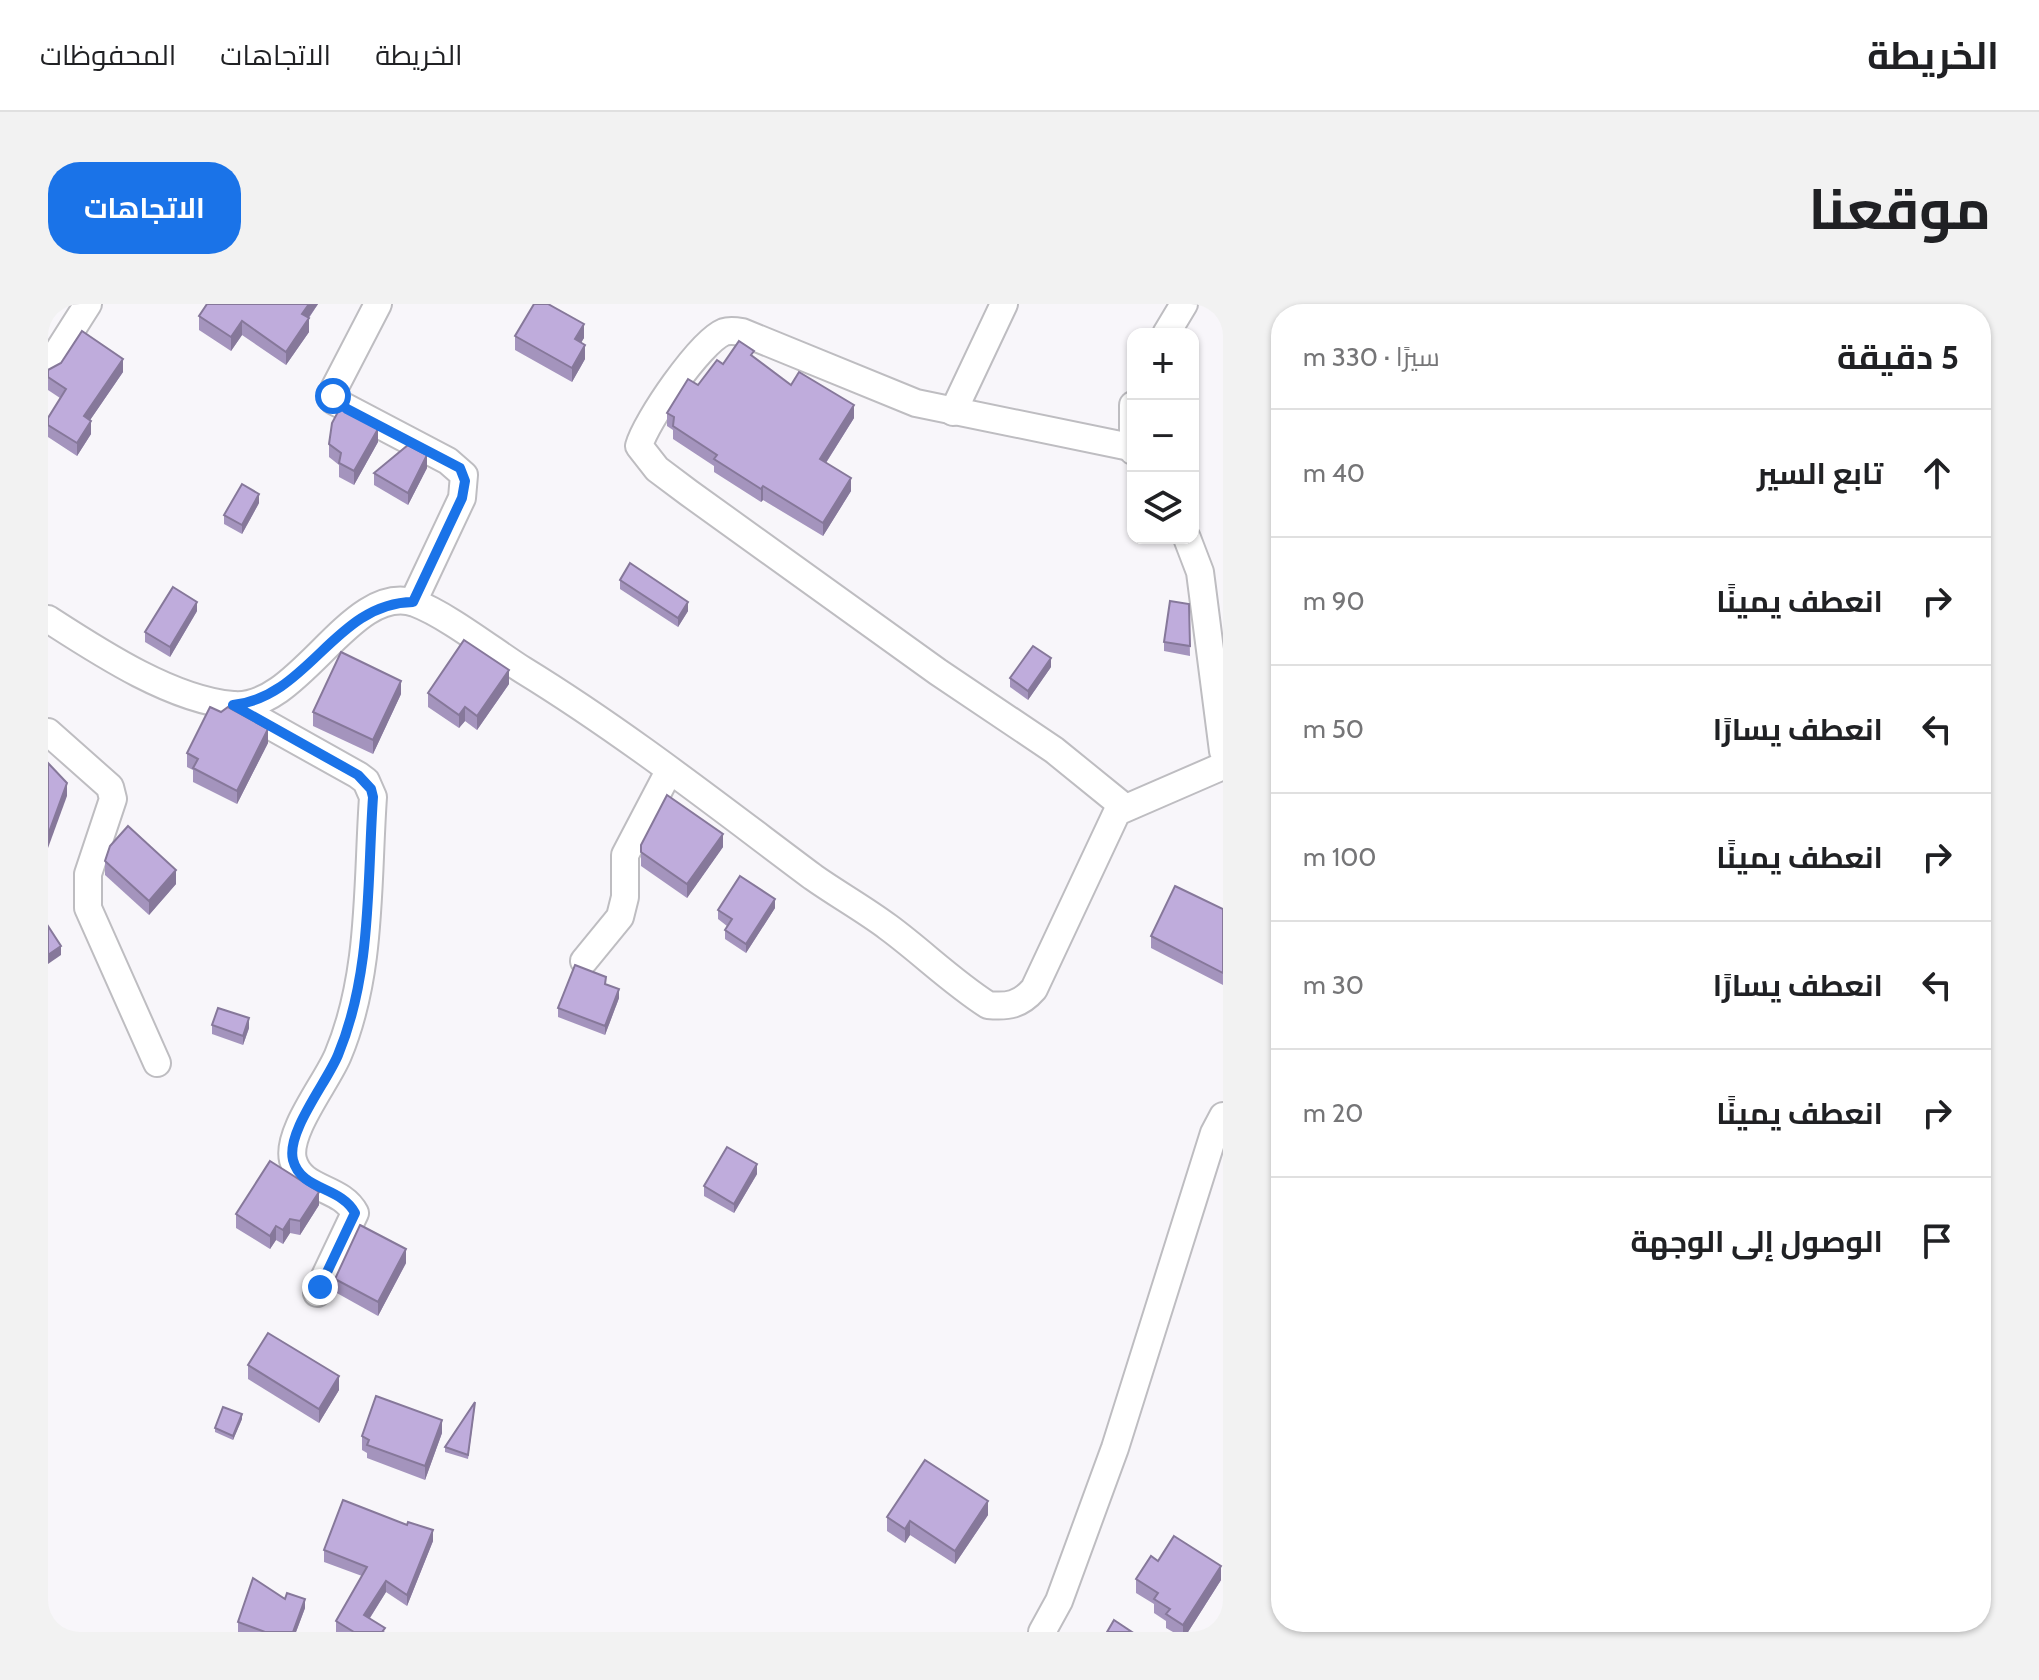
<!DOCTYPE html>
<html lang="ar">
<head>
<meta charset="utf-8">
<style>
  :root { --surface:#fff; --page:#f2f2f2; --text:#202124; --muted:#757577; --line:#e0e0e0; --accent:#1a73e8 }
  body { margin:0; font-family:Cabin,Cairo,sans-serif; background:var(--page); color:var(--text); direction:rtl }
  .controls { position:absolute; right:24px; top:24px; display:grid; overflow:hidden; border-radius:16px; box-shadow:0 2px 6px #0004 }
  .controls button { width:72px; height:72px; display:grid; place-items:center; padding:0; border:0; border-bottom:2px solid var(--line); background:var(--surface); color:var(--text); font:40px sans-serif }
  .stop { position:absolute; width:24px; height:24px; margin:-18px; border:6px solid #1a73e8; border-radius:50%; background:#fff }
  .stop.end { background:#1a73e8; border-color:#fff; box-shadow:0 2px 8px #0008 }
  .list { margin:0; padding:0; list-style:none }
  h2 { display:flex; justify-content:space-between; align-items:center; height:104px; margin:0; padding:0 32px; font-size:34px }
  h2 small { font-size:26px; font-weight:400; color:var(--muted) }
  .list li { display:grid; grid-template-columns:52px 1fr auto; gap:24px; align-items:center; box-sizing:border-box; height:128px; padding:0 32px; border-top:2px solid var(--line) }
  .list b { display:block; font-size:30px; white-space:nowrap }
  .list em { font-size:26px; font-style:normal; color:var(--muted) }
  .icon { flex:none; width:44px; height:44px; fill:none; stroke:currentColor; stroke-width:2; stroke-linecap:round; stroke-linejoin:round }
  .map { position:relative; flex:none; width:1175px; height:1328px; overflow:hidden; direction:ltr; border-radius:32px }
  header { display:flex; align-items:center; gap:48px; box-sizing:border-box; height:112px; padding:0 40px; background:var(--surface); border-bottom:2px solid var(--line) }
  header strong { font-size:38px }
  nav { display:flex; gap:44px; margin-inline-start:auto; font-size:28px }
  .intro { display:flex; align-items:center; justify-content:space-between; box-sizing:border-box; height:192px; padding:0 48px }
  h1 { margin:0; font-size:56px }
  .button { padding:20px 36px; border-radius:32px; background:var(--accent); color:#fff; font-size:28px; font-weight:700 }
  main { display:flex; gap:48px; padding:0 48px }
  aside { flex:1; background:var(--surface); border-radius:32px; box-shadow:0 2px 6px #0004 }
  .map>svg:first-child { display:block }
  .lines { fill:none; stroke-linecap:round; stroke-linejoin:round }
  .minor-casing { stroke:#bebdc1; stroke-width:30 }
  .minor { stroke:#fff; stroke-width:26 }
  .wall { fill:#a494bd }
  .shaded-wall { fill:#86789a }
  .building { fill:#bfacdc; stroke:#86789a; stroke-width:2 }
  .route { stroke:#1a73e8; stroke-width:10 }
</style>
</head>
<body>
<header>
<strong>الخريطة</strong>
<nav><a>الخريطة</a><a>الاتجاهات</a><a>المحفوظات</a></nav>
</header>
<div class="intro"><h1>موقعنا</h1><a class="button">الاتجاهات</a></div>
<main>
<aside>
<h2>5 دقيقة<small>سيرًا · 330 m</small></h2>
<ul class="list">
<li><svg class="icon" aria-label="ahead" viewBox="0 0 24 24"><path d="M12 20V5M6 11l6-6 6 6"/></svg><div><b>تابع السير</b></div><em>40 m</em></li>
<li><svg class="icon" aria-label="right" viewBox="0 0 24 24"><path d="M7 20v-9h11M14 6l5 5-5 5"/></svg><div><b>انعطف يمينًا</b></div><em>90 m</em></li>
<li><svg class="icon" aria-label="left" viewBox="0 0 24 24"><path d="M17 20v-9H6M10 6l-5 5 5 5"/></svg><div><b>انعطف يسارًا</b></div><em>50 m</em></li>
<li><svg class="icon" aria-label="right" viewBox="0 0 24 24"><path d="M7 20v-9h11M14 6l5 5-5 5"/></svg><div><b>انعطف يمينًا</b></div><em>100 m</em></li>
<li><svg class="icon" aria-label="left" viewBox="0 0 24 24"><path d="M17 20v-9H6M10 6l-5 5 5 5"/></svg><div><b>انعطف يسارًا</b></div><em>30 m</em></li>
<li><svg class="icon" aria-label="right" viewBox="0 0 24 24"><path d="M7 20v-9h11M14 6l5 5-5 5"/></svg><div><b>انعطف يمينًا</b></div><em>20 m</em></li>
<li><svg class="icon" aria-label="arrive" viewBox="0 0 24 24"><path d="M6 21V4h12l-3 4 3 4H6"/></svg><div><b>الوصول إلى الوجهة</b></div></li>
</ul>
</aside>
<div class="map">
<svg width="1175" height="1328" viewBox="0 0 1175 1328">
  <rect width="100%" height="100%" fill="#f8f6fa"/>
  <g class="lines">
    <defs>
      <g id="minor">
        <path d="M330,0L286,85V97L400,157L416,171L414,194L365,298"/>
        <path d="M1118,30L1136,0"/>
        <path d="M0,63L40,0"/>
        <path d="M1085,101V147"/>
        <path d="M905,108L956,0"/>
        <path d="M1139,234L1152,268L1175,447"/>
        <path d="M0,315C51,348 124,396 185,401C252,407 303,277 367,299C399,311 445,347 475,366C576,428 670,502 765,573C789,590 816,605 840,623C874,648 904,678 940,701C960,703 972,701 986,685L1069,508L1175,462"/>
        <path d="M185,401L310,471L318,477L325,493C319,579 324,670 290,751C279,778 238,828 245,856C253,887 293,882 307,909L269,989"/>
        <path d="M0,428L62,483L65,495L40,570V604L109,759"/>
        <path d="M1075,502L1006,446L890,368L641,189L609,165L591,142C598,117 652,38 676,28C682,26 688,27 694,28L868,99L1082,143"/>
        <path d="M536,657L572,613L577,593V551L621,467"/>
        <path d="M994,1328L1011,1297L1067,1144L1166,829L1175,812"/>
      </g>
    </defs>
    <!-- minor casing -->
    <use href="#minor" class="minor-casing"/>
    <!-- minor -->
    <use href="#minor" class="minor"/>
  </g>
  <!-- wall -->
  <g class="wall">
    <path d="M159,0H270L261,14V28L238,61L194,31L183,47L151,26V12Z"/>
    <path d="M467,32L536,34L533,38L537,55L524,78L467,46Z"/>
    <path d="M706,53L743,81L806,114L778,159L803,187L775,232L715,196L713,198L666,168V162L625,135V126L619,122V109L650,81Z"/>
    <path d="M0,66L75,68L42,116L43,130L29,152L0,133V114L12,94L0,86Z"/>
    <path d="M330,138L306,181L291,173V161L281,153V140Z"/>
    <path d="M379,164L360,201L326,181V169Z"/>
    <path d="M211,199L194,230L176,220V211Z"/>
    <path d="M572,276L640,307L630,323L572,285Z"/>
    <path d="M1141,300L1142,352L1116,347V338Z"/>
    <path d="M149,307L122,353L97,338V328Z"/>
    <path d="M1003,363L980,396L962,383V374Z"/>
    <path d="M461,380L429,426L417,417L411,424L380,403V389Z"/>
    <path d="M353,390L325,450L265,422V408Z"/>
    <path d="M173,408L220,439L189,500L145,478V466L139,463V449Z"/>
    <path d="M593,541L675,543L639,594L593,562Z"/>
    <path d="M57,557L128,580L101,611L57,571Z"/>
    <path d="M727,604L698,649L677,635V626L679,622L670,615V606Z"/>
    <path d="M1175,605V681L1103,644V632Z"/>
    <path d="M557,680L571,694L557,731L510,713V704Z"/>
    <path d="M164,721L201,724L195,741L164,730Z"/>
    <path d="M709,870L686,909L656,892V882Z"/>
    <path d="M271,901L252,931L242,929L235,940L228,936L222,945L188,924V910Z"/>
    <path d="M358,959L330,1012L287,988V975Z"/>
    <path d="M200,1061L291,1086L271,1119L200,1075Z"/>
    <path d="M427,1102L420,1155L397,1148V1143Z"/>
    <path d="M194,1115L185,1136L167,1128V1124Z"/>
    <path d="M394,1129L377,1176L319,1154V1149L314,1146V1132Z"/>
    <path d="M940,1211L907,1260L862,1231L857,1239L839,1227V1213Z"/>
    <path d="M385,1237L359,1302L338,1288L322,1314L337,1328H288V1317L314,1272L276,1258V1246Z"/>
    <path d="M1110,1257L1173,1276L1140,1328H1125L1118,1324V1317L1106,1309V1300L1088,1289V1275Z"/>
    <path d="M237,1295L257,1304L248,1328H190V1318Z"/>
  </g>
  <!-- shaded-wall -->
  <g class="shaded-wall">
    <path d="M261,0H270L254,23V10Z"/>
    <path d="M261,14V28L238,61V48Z"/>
    <path d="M194,17V31L183,47V33Z"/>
    <path d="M536,20V34L527,49V35Z"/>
    <path d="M537,41V55L524,78V64Z"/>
    <path d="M75,55V68L36,125V112Z"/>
    <path d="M806,101V114L772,168V155Z"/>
    <path d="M43,117V130L29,152V139Z"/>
    <path d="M330,125V138L306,181V167Z"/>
    <path d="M379,151V164L360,201V189Z"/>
    <path d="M803,174V187L775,232V219Z"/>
    <path d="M715,182V196L713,198V185Z"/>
    <path d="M211,190V199L194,230V221Z"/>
    <path d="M149,298V307L122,353V343Z"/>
    <path d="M640,298V307L630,323V314Z"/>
    <path d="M1003,354V363L980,396V387Z"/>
    <path d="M461,366V380L429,426V412Z"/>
    <path d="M353,377V390L325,450V436Z"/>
    <path d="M417,403V417L411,424V411Z"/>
    <path d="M220,425V439L189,500V487Z"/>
    <path d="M19,479V492L0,544V531Z"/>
    <path d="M675,530V543L639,594V580Z"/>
    <path d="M128,566V580L101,611V597Z"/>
    <path d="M727,595V604L698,649V640Z"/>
    <path d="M13,642V651L0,660V651Z"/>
    <path d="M571,685V694L557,731V722Z"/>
    <path d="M201,714V724L195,741V732Z"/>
    <path d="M709,860V870L686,909V900Z"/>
    <path d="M271,888V901L252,931V917Z"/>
    <path d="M242,915V929L235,940V926Z"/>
    <path d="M228,922V936L222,945V932Z"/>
    <path d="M358,945V959L330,1012V998Z"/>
    <path d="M291,1072V1086L271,1119V1105Z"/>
    <path d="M194,1110V1115L185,1136V1132Z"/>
    <path d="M394,1116V1129L377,1176V1162Z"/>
    <path d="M940,1197V1211L907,1260V1247Z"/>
    <path d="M862,1217V1231L857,1239V1225Z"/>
    <path d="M385,1226V1237L359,1302V1291Z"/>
    <path d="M1173,1262V1276L1140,1328H1135V1321Z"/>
    <path d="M338,1277V1288L316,1323V1311Z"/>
    <path d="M257,1295V1304L248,1328H245Z"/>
  </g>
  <!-- building -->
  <g class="building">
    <path d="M159,0H261L254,10L261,14L238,48L194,17L183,33L151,12Z"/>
    <path d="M486,0H500L536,20L527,35L537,41L524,64L467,32Z"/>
    <path d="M34,27L75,55L36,112L43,117L29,139L0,121V114L18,85L0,73V66L13,59Z"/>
    <path d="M691,37L706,47L703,51L743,81L751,68L806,101L772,155L803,174L775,219L715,182L713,185L666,155L669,151L625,122L626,113L619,109L640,75L650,81L669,56L675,60Z"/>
    <path d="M292,104L330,125L306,167L291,159L293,149L281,140L284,119Z"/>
    <path d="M360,141L379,151L360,189L326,169Z"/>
    <path d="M194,180L211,190L194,221L176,211Z"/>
    <path d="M582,259L640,298L630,314L572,276Z"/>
    <path d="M125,283L149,298L122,343L97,328Z"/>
    <path d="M1122,297L1141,300L1142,342L1116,338Z"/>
    <path d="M416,336L461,366L429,412L417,403L411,411L380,389Z"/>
    <path d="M985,342L1003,354L980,387L962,374Z"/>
    <path d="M293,348L353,377L325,436L265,408Z"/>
    <path d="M162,403L173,408L180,403L220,425L189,487L145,464L150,455L139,449Z"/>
    <path d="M0,459L19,479L0,531Z"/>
    <path d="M619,491L675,530L639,580L593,548V541Z"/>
    <path d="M80,522L128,566L101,597L57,557L62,542Z"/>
    <path d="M692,572L727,595L698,640L677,626L684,615L670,606Z"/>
    <path d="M1127,582L1175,605V669L1103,632Z"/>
    <path d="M0,622L13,642L0,651Z"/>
    <path d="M527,661L558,673L557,680L571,685L557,722L510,704Z"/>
    <path d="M170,704L201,714L195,732L164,721Z"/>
    <path d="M679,843L709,860L686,900L656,882Z"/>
    <path d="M222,857L271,888L252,917L242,915L235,926L228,922L222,932L188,910Z"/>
    <path d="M312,921L358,945L330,998L287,975Z"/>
    <path d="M220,1029L291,1072L271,1105L200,1061Z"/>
    <path d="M328,1092L394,1116L377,1162L319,1141L321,1136L314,1132Z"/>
    <path d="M427,1098L420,1151L397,1143Z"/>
    <path d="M175,1103L194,1110L185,1132L167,1124Z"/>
    <path d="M877,1156L940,1197L907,1247L862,1217L857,1225L839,1213Z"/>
    <path d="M295,1196L359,1221L360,1218L385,1226L359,1291L338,1277L316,1311L337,1324L334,1328H306L288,1317L319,1263L276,1246Z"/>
    <path d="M1126,1232L1173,1262L1135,1321L1118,1310L1122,1305L1106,1295L1110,1289L1088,1275L1103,1252L1110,1257Z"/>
    <path d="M205,1274L237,1295L239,1289L257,1295L245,1328H217L190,1318Z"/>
    <path d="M1066,1316L1084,1328H1059Z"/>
  </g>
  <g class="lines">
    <!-- route -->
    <path class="route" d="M272,983L307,909C293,882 253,887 245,856C238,828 279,778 290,751C324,669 319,580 325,493L323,485L310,471L185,401C261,393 287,299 365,298L414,194L417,177L412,164L299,105L285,92"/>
  </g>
</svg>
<div class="controls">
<button>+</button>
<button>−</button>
<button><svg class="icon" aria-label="layers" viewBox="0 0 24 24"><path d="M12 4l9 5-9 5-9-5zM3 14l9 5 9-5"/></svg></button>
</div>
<div class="stop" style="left:285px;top:92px"></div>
<div class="stop end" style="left:272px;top:983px"></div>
</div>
</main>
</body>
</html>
